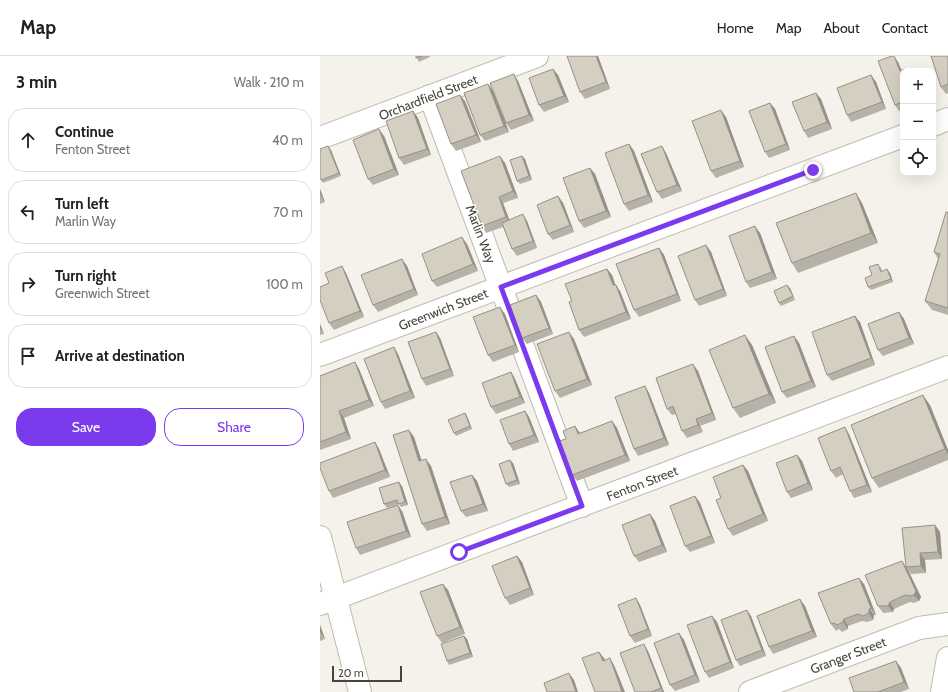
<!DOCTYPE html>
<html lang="en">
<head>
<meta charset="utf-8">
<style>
  :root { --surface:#fff; --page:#f2f2f2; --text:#202124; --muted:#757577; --line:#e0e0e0; --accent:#7c3aed }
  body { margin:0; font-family:Cabin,sans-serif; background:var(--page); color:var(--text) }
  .controls { position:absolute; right:12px; top:12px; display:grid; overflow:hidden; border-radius:8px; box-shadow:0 4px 16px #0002 }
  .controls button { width:36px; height:36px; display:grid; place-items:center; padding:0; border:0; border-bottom:1px solid var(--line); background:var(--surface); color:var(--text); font:20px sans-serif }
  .scale { position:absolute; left:12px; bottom:10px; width:70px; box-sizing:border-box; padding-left:4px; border:2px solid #48443a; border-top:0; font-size:11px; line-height:14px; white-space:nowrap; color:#48443a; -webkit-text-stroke:3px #fff; paint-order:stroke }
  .stop { position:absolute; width:12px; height:12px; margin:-9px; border:3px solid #7c3aed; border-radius:50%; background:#fff }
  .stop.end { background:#7c3aed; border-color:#fff; box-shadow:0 1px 4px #0008 }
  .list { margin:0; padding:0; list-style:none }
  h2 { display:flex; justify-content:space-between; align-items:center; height:52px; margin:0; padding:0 16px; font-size:17px }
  h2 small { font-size:13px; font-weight:400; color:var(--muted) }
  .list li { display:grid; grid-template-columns:26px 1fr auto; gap:12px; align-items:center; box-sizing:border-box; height:64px; margin:0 8px 8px; padding:0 8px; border:1px solid var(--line); border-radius:16px }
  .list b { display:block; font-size:15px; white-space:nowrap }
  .list p { margin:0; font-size:13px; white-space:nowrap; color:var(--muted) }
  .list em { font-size:13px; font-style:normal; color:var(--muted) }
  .actions { display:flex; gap:8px; padding:12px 16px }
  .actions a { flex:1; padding:9px 0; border:1px solid var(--accent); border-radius:16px; text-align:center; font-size:14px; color:var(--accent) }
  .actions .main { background:var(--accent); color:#fff }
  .icon { flex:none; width:22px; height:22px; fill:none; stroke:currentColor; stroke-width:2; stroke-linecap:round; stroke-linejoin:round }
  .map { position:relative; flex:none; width:628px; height:636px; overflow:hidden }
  header { display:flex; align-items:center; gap:24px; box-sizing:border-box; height:56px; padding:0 20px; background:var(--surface); border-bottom:1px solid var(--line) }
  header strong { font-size:19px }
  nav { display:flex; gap:22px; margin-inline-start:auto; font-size:14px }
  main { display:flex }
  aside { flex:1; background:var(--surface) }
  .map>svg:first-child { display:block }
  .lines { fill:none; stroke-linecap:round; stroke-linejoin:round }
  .minor-casing { stroke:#bfbbaf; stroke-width:24 }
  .minor { stroke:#fff; stroke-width:22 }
  .wall { fill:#b7b2a7 }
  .shaded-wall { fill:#959188 }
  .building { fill:#d5cfc2; stroke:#959188 }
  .route { stroke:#7c3aed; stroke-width:5 }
  .labels { text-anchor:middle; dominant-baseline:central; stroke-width:3; stroke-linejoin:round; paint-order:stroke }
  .street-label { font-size:13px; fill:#48443a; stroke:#fff }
</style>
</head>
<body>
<header>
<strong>Map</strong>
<nav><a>Home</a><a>Map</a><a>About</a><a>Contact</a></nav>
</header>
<main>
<aside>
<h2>3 min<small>Walk · 210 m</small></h2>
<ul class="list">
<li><svg class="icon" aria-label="ahead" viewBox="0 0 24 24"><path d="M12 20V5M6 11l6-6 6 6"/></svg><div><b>Continue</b><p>Fenton Street</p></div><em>40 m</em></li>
<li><svg class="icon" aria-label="left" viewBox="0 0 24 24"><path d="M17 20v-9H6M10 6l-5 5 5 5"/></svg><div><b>Turn left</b><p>Marlin Way</p></div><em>70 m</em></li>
<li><svg class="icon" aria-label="right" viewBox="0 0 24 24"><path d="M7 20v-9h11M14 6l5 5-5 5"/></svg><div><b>Turn right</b><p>Greenwich Street</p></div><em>100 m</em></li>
<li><svg class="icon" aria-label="arrive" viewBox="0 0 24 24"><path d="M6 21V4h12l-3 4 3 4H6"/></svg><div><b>Arrive at destination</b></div></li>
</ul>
<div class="actions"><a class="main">Save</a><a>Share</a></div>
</aside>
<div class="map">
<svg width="628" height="636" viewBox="0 0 628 636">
  <rect width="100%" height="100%" fill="#f4f2eb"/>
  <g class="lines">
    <defs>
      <g id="minor">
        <path d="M110,40L262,450"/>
        <path d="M613,69L628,63"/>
        <path d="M0,82L217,0"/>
        <path d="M0,299L583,80"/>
        <path d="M0,481L40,636"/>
        <path d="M0,548L628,311"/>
        <path d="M430,636L599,572L628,568"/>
        <path d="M622,636L628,602"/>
      </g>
    </defs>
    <!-- minor casing -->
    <use href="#minor" class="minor-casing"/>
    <!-- minor -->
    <use href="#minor" class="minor"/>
  </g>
  <!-- wall -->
  <g class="wall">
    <path d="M96,0H110V1L99,6Z"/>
    <path d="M278,0L290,33L265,43L260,36Z"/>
    <path d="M628,0V37L626,38L621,31Z"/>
    <path d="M578,6L581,14L583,15V54L579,55L575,49Z"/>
    <path d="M233,13L238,19L249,46L224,56L219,49Z"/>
    <path d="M551,19L556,26L566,53L531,66L527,59Z"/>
    <path d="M198,25L214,65L191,74L186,67Z"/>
    <path d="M168,28L173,35L189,76L165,85L160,79Z"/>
    <path d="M496,37L501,43L512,73L488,82L484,75Z"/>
    <path d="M145,45L161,86L136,95L131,88Z"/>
    <path d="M450,47L455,53L470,94L449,102L445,96Z"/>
    <path d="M93,55L98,62L111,99L84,109L79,102Z"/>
    <path d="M406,61L424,111L396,122L391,115Z"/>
    <path d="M64,80L79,119L53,129L48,123Z"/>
    <path d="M309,88L314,95L333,146L309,155L304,148Z"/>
    <path d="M11,94L21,120L3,127L1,124Z"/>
    <path d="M346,97L362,135L342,143L337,136Z"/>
    <path d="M205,103L212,124L200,128L197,125Z"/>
    <path d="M185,107L198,142L183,147L189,164L207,165L217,192L197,200L192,193L183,171L166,177L162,170Z"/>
    <path d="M270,112L275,118L291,161L264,172L259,165Z"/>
    <path d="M0,133L5,146L0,148Z"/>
    <path d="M238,140L243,147L254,176L233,184L228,178Z"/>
    <path d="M542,147L558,187L478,217L472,207Z"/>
    <path d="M628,156V259L612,254L605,245L618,203L614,196Z"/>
    <path d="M440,177L457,223L430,232L426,226Z"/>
    <path d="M147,188L158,215L117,231L112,225Z"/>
    <path d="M386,189L391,196L407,240L379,250L375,244Z"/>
    <path d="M339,192L344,199L361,245L319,261L314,254Z"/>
    <path d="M82,203L87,210L98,239L58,256L53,249Z"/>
    <path d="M561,211L562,215L570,217L573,226L551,234L548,231L552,219Z"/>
    <path d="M287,213L292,219L295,229L300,235L311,263L264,281L259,274Z"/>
    <path d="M26,217L44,261L14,274L9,267V227Z"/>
    <path d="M470,232L475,244L461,250L459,247Z"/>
    <path d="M216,239L221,246L233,278L207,288L202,282Z"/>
    <path d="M579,256L584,263L594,288L563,300L558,294Z"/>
    <path d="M185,258L199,296L173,306L168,299Z"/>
    <path d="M540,266L555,309L512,325L507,319Z"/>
    <path d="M0,268L4,278L0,279Z"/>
    <path d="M116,276L120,282L134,320L106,330L102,323Z"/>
    <path d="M474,280L479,287L496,331L467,342L462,336Z"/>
    <path d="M254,283L272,329L240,342L235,335Z"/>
    <path d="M432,289L456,347L420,362L413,352Z"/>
    <path d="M78,298L95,342L65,353L61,346Z"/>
    <path d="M35,306L39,313L54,350L24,362L31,383L0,394V320Z"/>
    <path d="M378,315L396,364L380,370L383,376L367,382L362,375L356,358L352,359L347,353Z"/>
    <path d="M191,316L195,323L205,347L176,358L171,351Z"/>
    <path d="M325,330L329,337L349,389L318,400L314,393Z"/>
    <path d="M610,349L628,394V404L559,432L552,422Z"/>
    <path d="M205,355L209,361L219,386L193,395L189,388Z"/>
    <path d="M145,357L147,360L152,373L136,380L134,377Z"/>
    <path d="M292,365L297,372L310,405L257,425L252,419L260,377Z"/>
    <path d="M89,374L94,381L101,405L111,410L130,468L107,475L102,468Z"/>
    <path d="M529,378L552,436L534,442L530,435L523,418L516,422L511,415Z"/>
    <path d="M55,386L59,393L70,421L13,442L9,435Z"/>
    <path d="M477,399L482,405L493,434L471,442L467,436Z"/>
    <path d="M193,407L200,428L189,431L186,428Z"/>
    <path d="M423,409L428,415L448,465L413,480L408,473L401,442Z"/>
    <path d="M152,419L157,425L168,455L146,461L141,455Z"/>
    <path d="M82,430L88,449L81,451L79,448L67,452L64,448Z"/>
    <path d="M375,440L380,447L395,487L370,496L365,490Z"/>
    <path d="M82,455L91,481L40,499L36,492Z"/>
    <path d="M330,458L335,465L347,496L319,506L314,500Z"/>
    <path d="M615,469L620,476L622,503L605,504L606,517L591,518L588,514L601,541L599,545L594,547L590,546L574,553L573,556L563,557L558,550Z"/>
    <path d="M197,500L202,506L214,539L190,549L185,542Z"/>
    <path d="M544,528L556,559H554L553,564L547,566L542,565L528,570V573L522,576L519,573L516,575L511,568Z"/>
    <path d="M128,534L145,578L122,587L117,580Z"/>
    <path d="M316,542L320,549L332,580L315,587L310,580Z"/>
    <path d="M485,550L497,581L453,598L449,591Z"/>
    <path d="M392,560L397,566L414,612L389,622L385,616Z"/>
    <path d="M431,560L446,600L420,610L416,604Z"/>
    <path d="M0,569L5,583L0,585Z"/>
    <path d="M359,577L364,584L380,626L355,635L350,629Z"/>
    <path d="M144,580L147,583L153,601L129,609L127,605Z"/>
    <path d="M328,595L344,636H315Z"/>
    <path d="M576,605L581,612L589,633L581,636H534Z"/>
  </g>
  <!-- shaded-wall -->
  <g class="shaded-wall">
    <path d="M276,0H278L290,33L286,26Z"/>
    <path d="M574,0L578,6L583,18L580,15Z"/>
    <path d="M233,13L238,19L249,46L244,40Z"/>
    <path d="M194,18L198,25L214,65L209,59Z"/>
    <path d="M551,19L556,26L566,53L562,46Z"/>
    <path d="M168,28L173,35L189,76L184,70Z"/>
    <path d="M496,37L501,43L512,73L507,66Z"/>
    <path d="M140,39L145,45L161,86L156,79Z"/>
    <path d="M450,47L455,53L470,94L466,88Z"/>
    <path d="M401,54L406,61L424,111L420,105Z"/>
    <path d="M93,55L98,62L111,99L107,93Z"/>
    <path d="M59,73L64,80L79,119L74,113Z"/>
    <path d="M309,88L314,95L333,146L328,139Z"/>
    <path d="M8,90L11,94L21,120L19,117Z"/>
    <path d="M342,90L346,97L362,135L357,129Z"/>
    <path d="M180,100L185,107L198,142L193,135Z"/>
    <path d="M202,100L205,103L212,124L209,120Z"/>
    <path d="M270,112L275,118L291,161L286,155Z"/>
    <path d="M0,133L5,146L0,138Z"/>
    <path d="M536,137L542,147L558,187L551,177Z"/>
    <path d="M238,140L243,147L254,176L250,169Z"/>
    <path d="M179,141L183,147L191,168L186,161Z"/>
    <path d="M203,158L207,165L217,192L213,185Z"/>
    <path d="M435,170L440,177L457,223L452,216Z"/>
    <path d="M142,181L147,188L158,215L153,208Z"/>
    <path d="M386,189L391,196L407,240L403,233Z"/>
    <path d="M339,192L344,199L361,245L357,238Z"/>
    <path d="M82,203L87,210L98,239L94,233Z"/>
    <path d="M22,210L26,217L44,261L40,255Z"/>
    <path d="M287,213L292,219L298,236L293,229Z"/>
    <path d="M567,213L570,217L573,226L571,223Z"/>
    <path d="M296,229L300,235L311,263L306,256Z"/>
    <path d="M467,229L470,232L475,244L473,240Z"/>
    <path d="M216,239L221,246L233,278L229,272Z"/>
    <path d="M180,251L185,258L199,296L195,289Z"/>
    <path d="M579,256L584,263L594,288L589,282Z"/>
    <path d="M535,260L540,266L555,309L551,302Z"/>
    <path d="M0,268L4,278L0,272Z"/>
    <path d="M116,276L120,282L134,320L130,313Z"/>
    <path d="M249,276L254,283L272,329L267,323Z"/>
    <path d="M425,279L432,289L456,347L449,338Z"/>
    <path d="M474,280L479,287L496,331L491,325Z"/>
    <path d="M74,291L78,298L95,342L90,335Z"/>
    <path d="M35,306L39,313L54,350L49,344Z"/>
    <path d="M373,308L378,315L396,364L392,357Z"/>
    <path d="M191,316L195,323L205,347L200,341Z"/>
    <path d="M325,330L329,337L349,389L344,382Z"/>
    <path d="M603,339L610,349L628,394V398L625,393Z"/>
    <path d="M19,355L24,362L31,383L26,376Z"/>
    <path d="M205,355L209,361L219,386L214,379Z"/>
    <path d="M145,357L147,360L152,373L150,370Z"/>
    <path d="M376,363L380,370L383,376L378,369Z"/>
    <path d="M292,365L297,372L310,405L305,399Z"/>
    <path d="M255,370L260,377L263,385L258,378Z"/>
    <path d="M525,371L529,378L552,436L547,429Z"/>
    <path d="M89,374L94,381L104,412L99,405Z"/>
    <path d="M55,386L59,393L70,421L65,414Z"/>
    <path d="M477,399L482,405L493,434L488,427Z"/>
    <path d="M106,403L111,410L130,468L125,461Z"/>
    <path d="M190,404L193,407L200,428L197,424Z"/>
    <path d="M423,409L428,415L448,465L443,458Z"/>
    <path d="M152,419L157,425L168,455L163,448Z"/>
    <path d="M79,426L82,430L88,449L85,446Z"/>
    <path d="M375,440L380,447L395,487L391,480Z"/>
    <path d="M78,449L82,455L91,481L86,475Z"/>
    <path d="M330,458L335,465L347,496L342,489Z"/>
    <path d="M615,469L620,476L622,503L618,496Z"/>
    <path d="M600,497L605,504L606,517L601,510Z"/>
    <path d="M197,500L202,506L214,539L210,532Z"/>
    <path d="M582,505L588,514L601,541L599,545L594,539Z"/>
    <path d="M539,522L544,528L556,559L551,552Z"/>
    <path d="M123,528L128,534L145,578L140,571Z"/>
    <path d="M316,542L320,549L332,580L328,573Z"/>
    <path d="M480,543L485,550L497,581L492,575Z"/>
    <path d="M570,546L574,553L573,556L568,550Z"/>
    <path d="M549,553L554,559L553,564L549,557Z"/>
    <path d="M427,554L431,560L446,600L442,594Z"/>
    <path d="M392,560L397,566L414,612L410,606Z"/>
    <path d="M524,563L528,570V573L523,566Z"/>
    <path d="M0,569L5,583L0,576Z"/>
    <path d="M359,577L364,584L380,626L375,619Z"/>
    <path d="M144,580L147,583L153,601L150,597Z"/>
    <path d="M324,588L328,595L344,636H343L341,632Z"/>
    <path d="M279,596L284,602L288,611L283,605Z"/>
    <path d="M290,602L294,609L305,636H302Z"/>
    <path d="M576,605L581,612L589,633L584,626Z"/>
    <path d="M249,617L254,624L258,636H256Z"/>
  </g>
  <!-- building -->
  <g class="building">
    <path d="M96,0H102L96,2Z"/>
    <path d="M247,0H276L286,26L260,36Z"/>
    <path d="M572,0H574L580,15L585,13L586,15H583V45L575,49L558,5Z"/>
    <path d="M611,0H628V28L621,31Z"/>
    <path d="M233,13L244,40L219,49L209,22Z"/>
    <path d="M194,18L209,59L186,67L170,27Z"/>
    <path d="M551,19L562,46L527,59L517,32Z"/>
    <path d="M168,28L184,70L160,79L144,37Z"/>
    <path d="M496,37L507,66L484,75L472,46Z"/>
    <path d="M140,39L156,79L131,88L116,48Z"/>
    <path d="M450,47L466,88L445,96L429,55Z"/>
    <path d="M401,54L420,105L391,115L372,65Z"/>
    <path d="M93,55L107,93L79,102L66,65Z"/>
    <path d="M59,73L74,113L48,123L33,84Z"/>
    <path d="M309,88L328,139L304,148L285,97Z"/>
    <path d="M8,90L19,117L1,124L0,122V93Z"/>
    <path d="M342,90L357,129L337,136L321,98Z"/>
    <path d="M180,100L193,135L179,141L186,161L162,170L141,115Z"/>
    <path d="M202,100L209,120L197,125L190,104Z"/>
    <path d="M270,112L286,155L259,165L243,122Z"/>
    <path d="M536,137L551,177L472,207L456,167Z"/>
    <path d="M238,140L250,169L228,178L217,149Z"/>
    <path d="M626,156H628V252L605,245L620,198L614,196Z"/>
    <path d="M203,158L213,185L192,193L182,167Z"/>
    <path d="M435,170L452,216L426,226L409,180Z"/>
    <path d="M142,181L153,208L112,225L102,198Z"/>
    <path d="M386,189L403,233L375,244L358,200Z"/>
    <path d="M339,192L357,238L314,254L296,208Z"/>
    <path d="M82,203L94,233L53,249L41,219Z"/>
    <path d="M558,208L561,216L567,213L571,223L548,231L545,222L552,219L549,211Z"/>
    <path d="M22,210L40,255L9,267L0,244V231L9,227L5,217Z"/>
    <path d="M287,213L293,229H296L306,256L259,274L249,246L252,245L245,228Z"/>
    <path d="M467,229L473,240L459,247L454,235Z"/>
    <path d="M216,239L229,272L202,282L190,249Z"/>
    <path d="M180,251L195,289L168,299L153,261Z"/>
    <path d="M579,256L589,282L558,294L548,268Z"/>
    <path d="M535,260L551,302L507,319L492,276Z"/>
    <path d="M116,276L130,313L102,323L88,286Z"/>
    <path d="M249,276L267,323L235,335L217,288Z"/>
    <path d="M425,279L449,338L413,352L389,294Z"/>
    <path d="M474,280L491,325L462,336L445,291Z"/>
    <path d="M74,291L90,335L61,346L44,303Z"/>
    <path d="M35,306L49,344L19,355L26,376L0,386V320Z"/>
    <path d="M373,308L392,357L376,363L378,369L362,375L353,350L347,353L336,322Z"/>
    <path d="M191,316L200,341L171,351L162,327Z"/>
    <path d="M325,330L344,382L314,393L295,341Z"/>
    <path d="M603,339L625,393L552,422L531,369Z"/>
    <path d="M205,355L214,379L189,388L180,364Z"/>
    <path d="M145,357L150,370L134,377L128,364Z"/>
    <path d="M292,365L305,399L252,419L239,385L246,383L243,375L255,370L258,378Z"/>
    <path d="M525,371L547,429L530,435L520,411L511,415L498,382Z"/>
    <path d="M89,374L99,405L106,403L125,461L102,468L73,379Z"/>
    <path d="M55,386L65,414L9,435L0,412V407Z"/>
    <path d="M477,399L488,427L467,436L456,407Z"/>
    <path d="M190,404L197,424L186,428L179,408Z"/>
    <path d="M423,409L443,458L408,473L396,444L401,442L393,421Z"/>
    <path d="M152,419L163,448L141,455L130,426Z"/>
    <path d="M79,426L85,446L78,448L77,444L64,448L59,432Z"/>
    <path d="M375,440L391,480L365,490L350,450Z"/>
    <path d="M78,449L86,475L36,492L27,466Z"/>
    <path d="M330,458L342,489L314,500L302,469Z"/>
    <path d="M615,469L618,496L600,497L601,510L586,511L582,472Z"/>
    <path d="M197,500L210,532L185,542L172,510Z"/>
    <path d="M582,505L596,535L594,539L589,540L585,539L570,546L568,550H558L545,519Z"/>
    <path d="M539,522L551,552L549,553V557L543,560L538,558L524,563L523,566L517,569L514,567L511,568L498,537Z"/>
    <path d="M123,528L140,571L117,580L100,536Z"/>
    <path d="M316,542L328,573L310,580L298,549Z"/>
    <path d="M480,543L492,575L449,591L437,560Z"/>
    <path d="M427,554L442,594L416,604L401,564Z"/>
    <path d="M392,560L410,606L385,616L367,569Z"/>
    <path d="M359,577L375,619L350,629L334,587Z"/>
    <path d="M144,580L150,597L127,605L121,588Z"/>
    <path d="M324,588L341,632L331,636H315L300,597Z"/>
    <path d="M279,596L283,605L290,602L302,636H275L262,602Z"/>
    <path d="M576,605L584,626L558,636H534L529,622Z"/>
    <path d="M249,617L256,636H227L224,627Z"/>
  </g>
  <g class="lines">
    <!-- route -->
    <path class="route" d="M139,496L262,450L181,231L493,114"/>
  </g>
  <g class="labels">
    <!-- street labels -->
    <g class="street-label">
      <text transform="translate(108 41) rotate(-21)">Orchardfield Street</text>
      <text transform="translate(161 178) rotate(69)">Marlin Way</text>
      <text transform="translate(123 253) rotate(-21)">Greenwich Street</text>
      <text transform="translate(322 427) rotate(-21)">Fenton Street</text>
      <text transform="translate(528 599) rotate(-21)">Granger Street</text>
    </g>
  </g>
</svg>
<div class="controls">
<button>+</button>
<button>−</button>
<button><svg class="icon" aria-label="locate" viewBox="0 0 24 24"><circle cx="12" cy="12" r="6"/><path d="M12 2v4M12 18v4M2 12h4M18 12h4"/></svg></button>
</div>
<div class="scale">20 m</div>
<div class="stop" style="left:139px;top:496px"></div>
<div class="stop end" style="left:493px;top:114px"></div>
</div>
</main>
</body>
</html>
